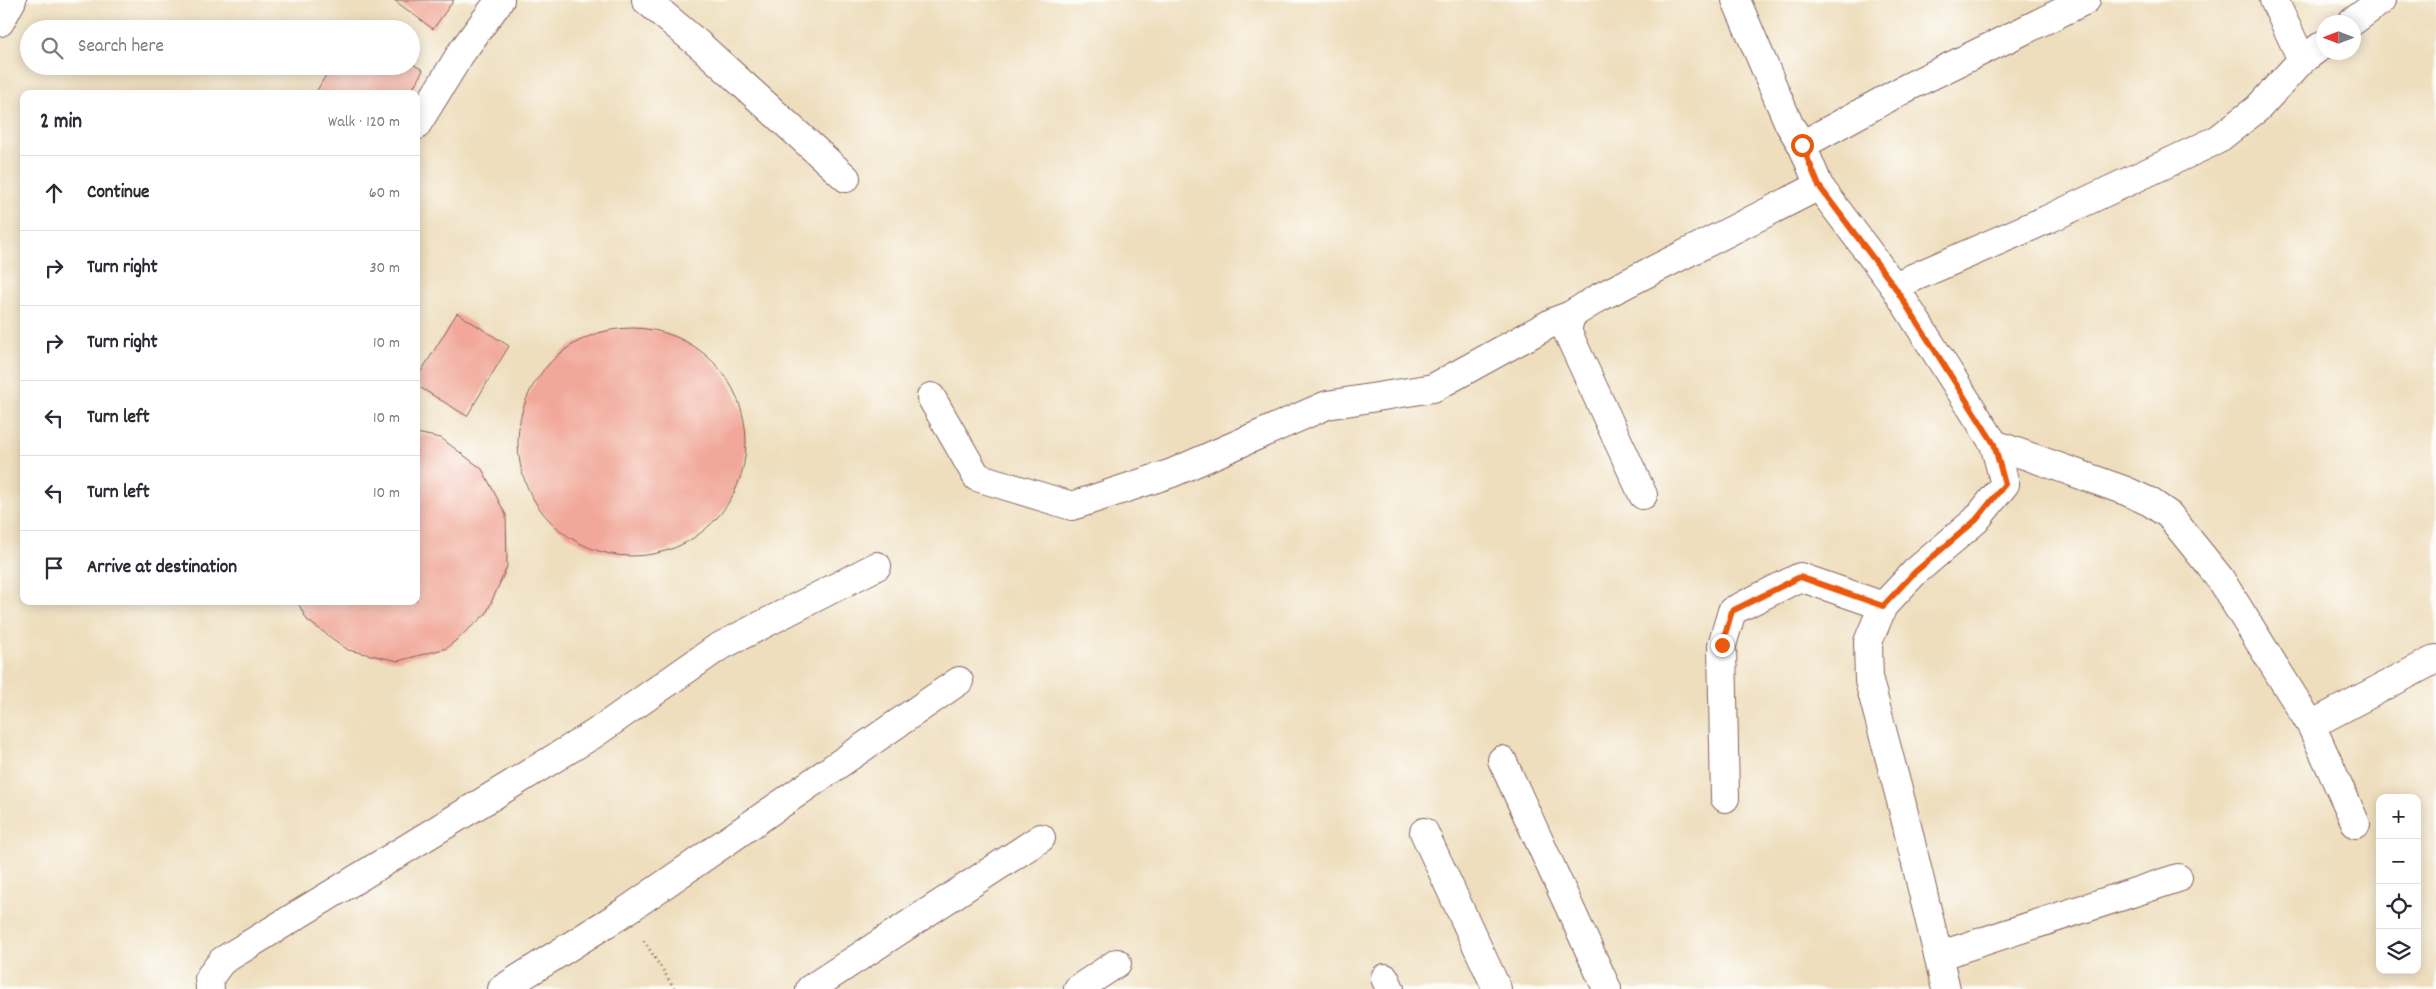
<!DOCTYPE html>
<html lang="en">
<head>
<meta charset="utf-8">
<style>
  :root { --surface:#fff; --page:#f2f2f3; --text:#2b2b33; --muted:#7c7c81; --line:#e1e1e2 }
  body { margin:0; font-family:Dekko,sans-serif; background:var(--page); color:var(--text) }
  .controls { position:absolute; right:15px; bottom:15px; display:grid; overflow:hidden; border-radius:10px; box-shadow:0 2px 12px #0003 }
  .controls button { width:45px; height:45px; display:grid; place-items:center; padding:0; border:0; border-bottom:1px solid var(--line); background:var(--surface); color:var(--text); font:25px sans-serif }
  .compass { position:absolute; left:2316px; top:15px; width:45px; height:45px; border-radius:50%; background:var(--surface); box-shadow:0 2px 12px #0003; rotate:270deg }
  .stop { position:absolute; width:15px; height:15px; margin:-11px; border:4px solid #ea580c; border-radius:50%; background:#fff }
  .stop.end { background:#ea580c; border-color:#fff; box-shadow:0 1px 5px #0008 }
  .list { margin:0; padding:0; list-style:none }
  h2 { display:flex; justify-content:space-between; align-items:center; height:65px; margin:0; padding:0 20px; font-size:21px }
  h2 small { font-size:16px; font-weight:400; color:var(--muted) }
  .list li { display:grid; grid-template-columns:32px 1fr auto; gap:15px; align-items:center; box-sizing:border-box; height:75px; padding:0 20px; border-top:1px solid var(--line) }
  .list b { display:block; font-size:19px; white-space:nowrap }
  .list em { font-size:16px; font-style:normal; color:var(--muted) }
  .icon { flex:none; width:28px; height:28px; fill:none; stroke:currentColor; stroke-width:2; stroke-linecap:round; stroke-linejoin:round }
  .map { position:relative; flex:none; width:2436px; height:989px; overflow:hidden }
  .search { position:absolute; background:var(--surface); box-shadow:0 2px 12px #0003; left:20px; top:20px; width:400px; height:55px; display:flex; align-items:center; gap:12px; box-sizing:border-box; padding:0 18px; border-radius:28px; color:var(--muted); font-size:19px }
  .panel { position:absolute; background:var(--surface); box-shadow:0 2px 12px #0003; left:20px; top:90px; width:400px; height:515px; border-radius:10px }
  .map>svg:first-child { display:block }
  .building { fill:#f1a799 }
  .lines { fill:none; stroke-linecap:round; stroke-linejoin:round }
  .minor-casing { stroke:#83625e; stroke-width:30 }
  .path { stroke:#83625e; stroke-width:3; stroke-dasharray:1 4; stroke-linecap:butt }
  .minor { stroke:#fff; stroke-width:28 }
  .route { stroke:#ea580c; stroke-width:6 }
</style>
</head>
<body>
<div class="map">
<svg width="2436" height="989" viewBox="0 0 2436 989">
  <rect width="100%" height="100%" fill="#fdfcf7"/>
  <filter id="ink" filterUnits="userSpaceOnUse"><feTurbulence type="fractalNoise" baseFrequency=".02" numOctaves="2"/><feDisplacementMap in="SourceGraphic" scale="10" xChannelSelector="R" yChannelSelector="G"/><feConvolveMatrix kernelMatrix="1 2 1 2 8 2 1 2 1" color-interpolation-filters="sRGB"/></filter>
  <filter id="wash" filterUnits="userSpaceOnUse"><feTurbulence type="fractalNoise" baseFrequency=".0096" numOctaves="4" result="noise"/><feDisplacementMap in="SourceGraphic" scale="20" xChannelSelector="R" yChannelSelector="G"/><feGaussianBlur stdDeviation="1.12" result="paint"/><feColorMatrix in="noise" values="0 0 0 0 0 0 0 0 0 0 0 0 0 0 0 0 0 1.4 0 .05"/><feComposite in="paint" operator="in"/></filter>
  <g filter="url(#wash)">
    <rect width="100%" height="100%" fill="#eedebd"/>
    <g id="blocks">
      <!-- building -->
      <g class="building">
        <path d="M394,0H454L433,29Z"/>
        <path d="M411,63L423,70L410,94H315L331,66H411Z"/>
        <path d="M457,313L509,346L467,416L416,385V380Z"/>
        <circle cx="632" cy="442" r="114"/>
        <path d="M416,433L441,438L482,469L506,515L507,567L486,614L447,648L398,661L348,650L307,620L297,601H416Z"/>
      </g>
    </g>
  </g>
  <g filter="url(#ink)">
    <use href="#blocks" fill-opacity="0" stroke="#83625e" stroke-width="1"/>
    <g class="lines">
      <defs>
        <g id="minor">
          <path d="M646,0L702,47L846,178"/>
          <path d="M1736,0L1789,124L1802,145L1819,186L1894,286L1994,444L2005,484L1976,520L1915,572L1883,606L1868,642L1869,681L1901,801L1946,989"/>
          <path d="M2274,0L2302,60"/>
          <path d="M0,22L12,0"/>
          <path d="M2352,22L2382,0"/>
          <path d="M416,126L461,53L500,0"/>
          <path d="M1802,145L1908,87L2086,0"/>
          <path d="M1894,286L2046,220L2217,140L2258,108L2302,60L2324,44"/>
          <path d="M931,397L977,477L1072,506L1172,473L1327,405L1433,388L1555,321L1571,315"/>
          <path d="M1994,444L2126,491L2150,502L2169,515L2219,577L2311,725L2356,824"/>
          <path d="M1643,495L1567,331L1571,315L1600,297L1819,186"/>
          <path d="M2311,725L2436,659"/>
          <path d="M1502,760L1607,989"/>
          <path d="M1725,798L1722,645L1732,611L1800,577L1883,606"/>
          <path d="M1424,832L1497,989"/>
          <path d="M1938,956L2178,878"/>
          <path d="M1385,978L1390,989"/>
          <path d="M210,989L209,978L222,961L594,734L717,648L877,566"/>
          <path d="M502,989L626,911L959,681"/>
          <path d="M810,989L1041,838"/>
          <path d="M1078,989L1117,963"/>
        </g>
      </defs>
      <!-- minor casing -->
      <use href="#minor" class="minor-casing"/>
      <!-- path -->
      <path class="path" d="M644,941L675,989"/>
      <!-- minor -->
      <use href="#minor" class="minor"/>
    </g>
  </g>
  <g class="lines" filter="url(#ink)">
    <!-- route -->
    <path class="route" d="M1722,645L1732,611L1800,577L1883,606L1915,572L1976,520L2005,484L1994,444L1894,286L1819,186L1802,145"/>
  </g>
</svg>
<div class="controls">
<button>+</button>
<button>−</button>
<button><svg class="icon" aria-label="locate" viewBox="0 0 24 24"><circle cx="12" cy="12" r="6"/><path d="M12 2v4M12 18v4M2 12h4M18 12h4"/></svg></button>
<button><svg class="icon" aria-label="layers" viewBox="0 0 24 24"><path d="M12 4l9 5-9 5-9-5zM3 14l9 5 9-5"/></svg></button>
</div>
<svg class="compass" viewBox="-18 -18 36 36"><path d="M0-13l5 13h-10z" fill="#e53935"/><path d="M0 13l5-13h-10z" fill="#7c7c81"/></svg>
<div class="stop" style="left:1802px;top:145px"></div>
<div class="stop end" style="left:1722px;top:645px"></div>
<div class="search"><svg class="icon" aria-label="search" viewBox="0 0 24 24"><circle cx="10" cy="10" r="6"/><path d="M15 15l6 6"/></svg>Search here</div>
<section class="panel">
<h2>2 min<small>Walk · 120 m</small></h2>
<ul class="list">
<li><svg class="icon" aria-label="ahead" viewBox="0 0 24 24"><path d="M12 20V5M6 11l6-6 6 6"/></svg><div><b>Continue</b></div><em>60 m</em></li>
<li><svg class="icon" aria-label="right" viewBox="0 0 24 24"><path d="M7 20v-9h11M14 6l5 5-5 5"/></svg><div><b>Turn right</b></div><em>30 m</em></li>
<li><svg class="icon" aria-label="right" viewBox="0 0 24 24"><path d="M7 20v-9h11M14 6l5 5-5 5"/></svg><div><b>Turn right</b></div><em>10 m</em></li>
<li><svg class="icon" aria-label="left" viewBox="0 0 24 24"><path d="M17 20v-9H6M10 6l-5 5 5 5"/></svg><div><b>Turn left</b></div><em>10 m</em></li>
<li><svg class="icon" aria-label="left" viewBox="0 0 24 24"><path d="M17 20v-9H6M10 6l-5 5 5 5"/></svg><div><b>Turn left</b></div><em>10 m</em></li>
<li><svg class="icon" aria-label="arrive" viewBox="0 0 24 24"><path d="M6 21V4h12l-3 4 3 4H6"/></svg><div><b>Arrive at destination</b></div></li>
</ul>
</section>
</div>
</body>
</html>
